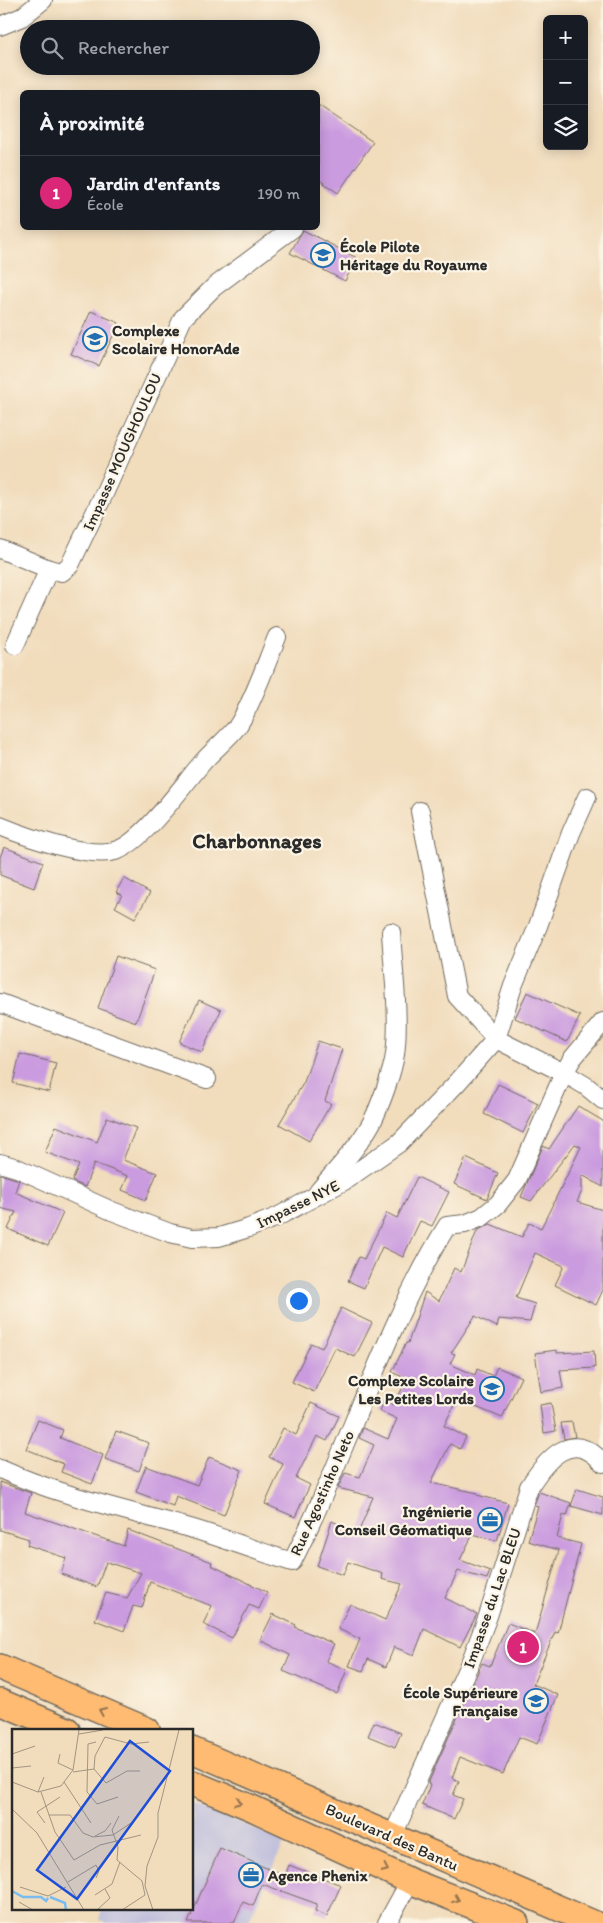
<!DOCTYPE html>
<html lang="fr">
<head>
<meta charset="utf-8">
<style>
  :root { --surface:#171b24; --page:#242831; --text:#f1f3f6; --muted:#9ea1a6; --line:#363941; --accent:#db2777 }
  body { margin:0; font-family:Itim,sans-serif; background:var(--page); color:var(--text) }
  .controls { position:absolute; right:15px; top:15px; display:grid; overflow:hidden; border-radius:8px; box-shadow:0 2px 12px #0003 }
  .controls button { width:45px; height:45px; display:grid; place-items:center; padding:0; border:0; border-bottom:1px solid var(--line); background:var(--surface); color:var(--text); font:25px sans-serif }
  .you { position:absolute; left:298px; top:1300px; width:18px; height:18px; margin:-12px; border:4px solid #fff; border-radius:50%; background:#1a73e8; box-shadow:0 0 0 8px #1a73e833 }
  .badge { display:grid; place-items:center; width:32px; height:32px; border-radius:50%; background:var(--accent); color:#fff; font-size:16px; font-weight:700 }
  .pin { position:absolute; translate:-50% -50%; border:2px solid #fff; box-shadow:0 1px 5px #0006 }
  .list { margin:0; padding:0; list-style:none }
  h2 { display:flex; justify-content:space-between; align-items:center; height:65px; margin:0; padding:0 20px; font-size:21px }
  h2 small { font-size:16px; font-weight:400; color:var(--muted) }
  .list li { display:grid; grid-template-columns:32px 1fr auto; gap:15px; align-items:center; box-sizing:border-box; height:75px; padding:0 20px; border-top:1px solid var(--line) }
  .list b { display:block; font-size:19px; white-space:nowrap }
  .list p { margin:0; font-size:16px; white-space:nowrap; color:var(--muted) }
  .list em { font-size:16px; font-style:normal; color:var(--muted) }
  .icon { flex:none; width:28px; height:28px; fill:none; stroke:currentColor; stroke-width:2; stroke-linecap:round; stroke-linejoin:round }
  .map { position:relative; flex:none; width:603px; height:1923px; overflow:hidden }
  .search { position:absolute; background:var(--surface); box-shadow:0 2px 12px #0003; left:20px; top:20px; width:300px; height:55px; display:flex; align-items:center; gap:12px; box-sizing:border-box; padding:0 18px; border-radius:28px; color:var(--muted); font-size:19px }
  .panel { position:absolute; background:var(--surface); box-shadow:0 2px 12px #0003; left:20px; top:90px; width:300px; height:140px; border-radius:8px }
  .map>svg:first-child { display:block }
  .industrial { fill:#c2c1dc }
  .building { fill:#ca9bdf }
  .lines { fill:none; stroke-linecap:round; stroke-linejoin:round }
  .minor-casing { stroke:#70695e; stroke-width:20 }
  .highway-casing { stroke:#70695e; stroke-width:28 }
  .minor { stroke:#fff; stroke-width:18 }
  .highway { stroke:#ffbb71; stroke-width:25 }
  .oneway { stroke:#95734e }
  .labels { text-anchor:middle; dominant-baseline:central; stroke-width:4.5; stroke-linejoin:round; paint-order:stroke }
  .poi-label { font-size:16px; font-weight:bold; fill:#2b2b2b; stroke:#fcf5e5; text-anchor:start }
  .street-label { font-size:16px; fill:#2b2b2b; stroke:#fcf5e5 }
  .district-label { font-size:21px; font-weight:bold; fill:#2b2b2b; stroke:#fcf5e5 }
  .inset-river { fill:none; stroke:#7abcef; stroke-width:2.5 }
  .inset-road { fill:none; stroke:#a29582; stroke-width:1 }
  .view { fill:#1d4ed8; fill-opacity:0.15; stroke:#1d4ed8; stroke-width:2.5 }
  .inset-edge { fill:none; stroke:#2b2b2b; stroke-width:2.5 }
</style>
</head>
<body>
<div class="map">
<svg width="603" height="1923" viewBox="0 0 603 1923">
  <rect width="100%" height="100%" fill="#fcf5e5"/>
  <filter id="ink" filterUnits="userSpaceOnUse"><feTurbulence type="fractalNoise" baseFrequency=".02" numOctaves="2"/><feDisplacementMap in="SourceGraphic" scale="10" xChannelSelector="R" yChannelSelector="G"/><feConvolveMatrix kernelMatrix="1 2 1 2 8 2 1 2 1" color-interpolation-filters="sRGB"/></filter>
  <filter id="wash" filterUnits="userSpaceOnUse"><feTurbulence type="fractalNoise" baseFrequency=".0096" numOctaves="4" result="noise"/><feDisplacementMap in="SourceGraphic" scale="20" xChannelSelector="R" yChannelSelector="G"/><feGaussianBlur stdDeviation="1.12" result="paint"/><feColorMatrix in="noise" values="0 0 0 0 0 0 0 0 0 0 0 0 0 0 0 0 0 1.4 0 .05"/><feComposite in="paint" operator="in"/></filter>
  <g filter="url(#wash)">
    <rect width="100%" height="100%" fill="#f1dcbc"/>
    <!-- industrial -->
    <path class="industrial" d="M193,1804L285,1841L248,1923H234L236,1899L253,1905L268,1869L220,1848L188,1923H105L99,1920L102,1909H192Z"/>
    <g id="blocks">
      <!-- building -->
      <g class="building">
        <path d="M318,105L373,142L338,193L318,179Z"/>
        <path d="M303,230L357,258L345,281L290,253Z"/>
        <path d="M91,311L119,323L99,366L71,354Z"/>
        <path d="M4,847L43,862L34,888L0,875V857Z"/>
        <path d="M124,878L150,893L135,918L115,907L122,895L116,892Z"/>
        <path d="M116,956L155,970L136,1022L98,1008Z"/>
        <path d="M527,992L580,1016L567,1042L515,1018Z"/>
        <path d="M199,1000L221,1010L202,1052L179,1042Z"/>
        <path d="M318,1041L342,1049L325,1101L331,1104L309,1141L279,1124L304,1082Z"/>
        <path d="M20,1054L56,1063L49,1092L13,1083Z"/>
        <path d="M498,1084L538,1103L523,1133L484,1114Z"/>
        <path d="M578,1106L603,1121V1187L582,1175V1191L577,1202L603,1210V1290L596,1305L555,1285L564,1266L535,1253L516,1298L535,1304L530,1322L499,1319L497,1327L475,1316L451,1353L455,1354L450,1364L475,1375L477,1369L493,1376L497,1367L521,1377L502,1418L457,1399L444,1426L466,1437L460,1449L450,1444L431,1483L478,1493L477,1495L508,1503L497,1541L473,1534L460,1560L490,1571L487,1579L458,1571L445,1598L477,1614L460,1647L424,1629L414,1655L394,1647L386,1667L368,1659L363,1671L349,1666L360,1639L338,1629L350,1604L385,1620L402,1584L382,1579L383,1574L348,1562L343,1575L317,1566L332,1521L358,1533L373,1497L338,1488L345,1473L360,1477L374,1445L359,1438L363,1428L388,1439L397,1419L380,1411L384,1400L394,1405L407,1379L392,1372L406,1343H408L425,1292L439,1301L454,1268L461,1272L477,1231L490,1224L522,1237L529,1223L541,1228L581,1147L575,1144L531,1201L521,1197L543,1146L549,1149Z"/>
        <path d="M107,1117L136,1128L123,1160L157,1173L146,1200L122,1190L128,1176L94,1163L85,1187L72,1181L79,1165L45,1152L56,1126L97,1142Z"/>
        <path d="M466,1158L498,1173L487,1199L454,1184Z"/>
        <path d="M0,1174L19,1180L15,1192L63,1213L48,1246L8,1229L16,1212L0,1208Z"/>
        <path d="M417,1177L449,1192L432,1226L420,1221L403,1257L382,1247L364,1288L348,1281L359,1257L364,1259L387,1213L397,1218Z"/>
        <path d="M341,1308L372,1323L355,1357L335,1348L314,1392L292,1382L311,1343L322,1348Z"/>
        <path d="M557,1350V1353L594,1351L595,1368L560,1370L563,1388L541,1392L535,1353Z"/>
        <path d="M311,1403L339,1416L327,1441L317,1436L296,1478L310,1485L295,1517L265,1504L283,1464L269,1457L283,1428L296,1435Z"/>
        <path d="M551,1403L556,1431L544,1433L540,1405Z"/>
        <path d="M38,1420L63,1430L60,1438L103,1455L92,1484L61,1472L64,1464L26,1449Z"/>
        <path d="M572,1422L575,1437L564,1439L561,1423Z"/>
        <path d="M116,1431L149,1443L139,1471L105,1459Z"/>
        <path d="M209,1457L242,1470L224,1515L176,1496L173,1506L136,1492L146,1466L197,1485Z"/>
        <path d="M0,1482L31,1493L25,1512L124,1546L128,1530L212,1562L211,1565L267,1592L259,1609L249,1605L232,1638L203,1624L212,1606L150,1582L142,1608L133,1606L124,1631L95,1620L106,1593L127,1598L141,1573L106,1562L97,1587L61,1574L66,1558L27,1545L29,1539L0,1530Z"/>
        <path d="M577,1489L603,1497V1515L571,1506Z"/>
        <path d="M539,1492L571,1503L567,1516L563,1515L557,1538L581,1544L558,1633L555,1632L533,1684L558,1695L537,1744L519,1737L503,1774L460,1757L452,1778L459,1781L453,1795L463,1799L454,1819L422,1805L430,1785L428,1784L436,1765L482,1663L490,1666L508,1623L535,1634L559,1550L528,1541L538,1506L534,1505Z"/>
        <path d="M273,1614L296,1625L295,1627L334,1644L326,1661L347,1670L337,1694L283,1671L290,1655L260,1640Z"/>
        <path d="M374,1722L401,1733L395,1747L368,1736Z"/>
        <path d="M220,1848L285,1876L289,1865L341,1885L327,1916L315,1911L317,1904L262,1884L253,1906L243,1902L234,1923H188Z"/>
      </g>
    </g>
  </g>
  <g filter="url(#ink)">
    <use href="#blocks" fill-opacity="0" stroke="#70695e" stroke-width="1"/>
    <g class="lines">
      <defs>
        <g id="minor">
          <path d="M0,26L22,17L43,0"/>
          <path d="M0,549L49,569L62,572L70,565L103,496L183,318L214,287L293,228"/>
          <path d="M15,645L49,569"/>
          <path d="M420,811L457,996L496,1039L564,1073L586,1086L603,1100"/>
          <path d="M0,826C27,837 91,860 118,850C144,840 183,785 202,763C212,751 231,736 239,724C255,697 265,666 277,637"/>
          <path d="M0,1003L207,1079"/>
          <path d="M0,1163L17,1168L112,1211L170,1233L192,1238L219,1237L249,1228L277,1217L344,1181L399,1143L456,1084L496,1039L513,986L538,926L571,833L587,797"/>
          <path d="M318,1192C336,1170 358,1148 372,1122C380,1106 393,1071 395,1054C400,1018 393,969 391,932"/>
          <path d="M0,1469C61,1496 122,1509 186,1527C222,1537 256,1551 292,1562C348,1452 382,1331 447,1226L465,1224L482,1217L498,1204L517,1180L564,1073L572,1059L603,1022"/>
          <path d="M398,1824L472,1658L488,1616L529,1487C547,1458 573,1428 603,1463"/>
          <path d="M387,1923L410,1881"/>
        </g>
        <g id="highway">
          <path d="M0,1667L147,1730"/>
          <path d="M0,1702L67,1730"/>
          <path d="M192,1750L593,1923"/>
          <path d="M192,1783L252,1808L410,1881L516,1923"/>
        </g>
      </defs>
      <!-- minor casing -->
      <use href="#minor" class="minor-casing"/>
      <!-- highway casing -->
      <use href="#highway" class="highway-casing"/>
      <!-- minor -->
      <use href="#minor" class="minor"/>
      <!-- highway -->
      <use href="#highway" class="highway"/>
    </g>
    <!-- one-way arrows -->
    <defs><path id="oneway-chevron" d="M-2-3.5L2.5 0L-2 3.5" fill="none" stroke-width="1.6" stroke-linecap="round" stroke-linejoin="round" transform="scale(1.25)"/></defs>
    <g class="oneway">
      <use href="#oneway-chevron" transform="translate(102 1711) rotate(-157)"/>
      <use href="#oneway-chevron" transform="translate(238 1802) rotate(23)"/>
      <use href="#oneway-chevron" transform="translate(385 1869) rotate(25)"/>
      <use href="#oneway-chevron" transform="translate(456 1899) rotate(22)"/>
    </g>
  </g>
  <!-- icons -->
  <defs>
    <symbol id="school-ring" viewBox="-11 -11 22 22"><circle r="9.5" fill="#fcf5e5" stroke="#1f6fb2" stroke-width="1.5"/><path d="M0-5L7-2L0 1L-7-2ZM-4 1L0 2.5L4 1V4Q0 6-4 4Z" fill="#1f6fb2"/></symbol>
    <symbol id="office-ring" viewBox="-11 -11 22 22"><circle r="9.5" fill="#fcf5e5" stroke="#1f6fb2" stroke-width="1.5"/><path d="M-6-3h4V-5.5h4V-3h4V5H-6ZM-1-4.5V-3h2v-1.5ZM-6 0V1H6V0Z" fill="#1f6fb2"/></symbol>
  </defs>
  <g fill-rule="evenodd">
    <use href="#school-ring" x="309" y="241" width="28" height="28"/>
    <use href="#school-ring" x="81" y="325" width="28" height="28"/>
    <use href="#school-ring" x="478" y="1375" width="28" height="28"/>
    <use href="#office-ring" x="476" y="1506" width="28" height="28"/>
    <use href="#school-ring" x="522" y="1687" width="28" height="28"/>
    <use href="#office-ring" x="237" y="1861" width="28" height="28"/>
  </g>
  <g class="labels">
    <!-- poi labels -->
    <g class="poi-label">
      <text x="340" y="246">École Pilote<tspan x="340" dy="18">Héritage du Royaume</tspan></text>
      <text x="112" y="330">Complexe<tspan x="112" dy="18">Scolaire HonorAde</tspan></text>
      <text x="474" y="1380" text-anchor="end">Complexe Scolaire<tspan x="474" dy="18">Les Petites Lords</tspan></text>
      <text x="472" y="1511" text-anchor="end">Ingénierie<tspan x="472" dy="18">Conseil Géomatique</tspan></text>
      <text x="518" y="1692" text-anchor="end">École Supérieure<tspan x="518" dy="18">Française</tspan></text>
      <text x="268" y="1875">Agence Phenix</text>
    </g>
    <!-- street labels -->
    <g class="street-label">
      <text transform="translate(122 452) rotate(-66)">Impasse MOUGHOULOU</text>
      <text transform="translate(298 1204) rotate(-26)">Impasse NYE</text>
      <text transform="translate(322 1493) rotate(-66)">Rue Agostinho Neto</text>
      <text transform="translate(492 1598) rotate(-71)">Impasse du Lac BLEU</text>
      <text transform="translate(392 1837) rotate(24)">Boulevard des Bantu</text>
    </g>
    <!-- district labels -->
    <g class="district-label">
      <text x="257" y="840">Charbonnages</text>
    </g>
  </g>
  <!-- overview -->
  <g transform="translate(12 1729)">
    <rect width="181" height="181" fill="#f1dcbc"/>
    <path class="inset-river" d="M0,162L11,168H29L34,172L36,169M38,168L53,174L54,181"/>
    <path class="inset-road" d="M67,5L91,1M84,13L76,15L75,63L85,75L106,68M0,25L23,17M48,25L46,34L61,41M0,39L19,37M82,40L83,27L93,8L119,15L137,13M61,43L82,40L94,54L115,42H128M0,53L26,63L49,57L61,41L67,1M52,53L79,94M26,63L32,48M29,63L43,103L62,131L88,116L129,106M0,80L25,104L72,181M37,86H58L71,104L81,108L101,106L119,94M107,87L100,101L106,118L105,131L130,152L133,166L110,181M33,94L25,83L48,68M83,107L93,102L99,94M56,153L84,136L87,142L84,149M8,158L36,167L54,158M83,166L100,155L108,133M7,173L21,181M85,181L98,169L93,160M141,181L133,157L135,137L146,108V84L167,1"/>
    <path class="view" d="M118,12L158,42L65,170L25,141Z"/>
    <rect width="181" height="181" class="inset-edge"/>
  </g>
</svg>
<div class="controls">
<button>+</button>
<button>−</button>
<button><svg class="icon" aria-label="layers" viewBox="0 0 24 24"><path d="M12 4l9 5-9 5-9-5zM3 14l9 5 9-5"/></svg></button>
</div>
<div class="you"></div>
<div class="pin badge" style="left:523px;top:1647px">1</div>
<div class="search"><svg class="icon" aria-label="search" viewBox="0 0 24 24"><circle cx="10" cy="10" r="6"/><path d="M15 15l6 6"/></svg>Rechercher</div>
<section class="panel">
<h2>À proximité<small></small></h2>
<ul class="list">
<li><span class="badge">1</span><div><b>Jardin d'enfants</b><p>École</p></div><em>190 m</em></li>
</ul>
</section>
</div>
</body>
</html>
